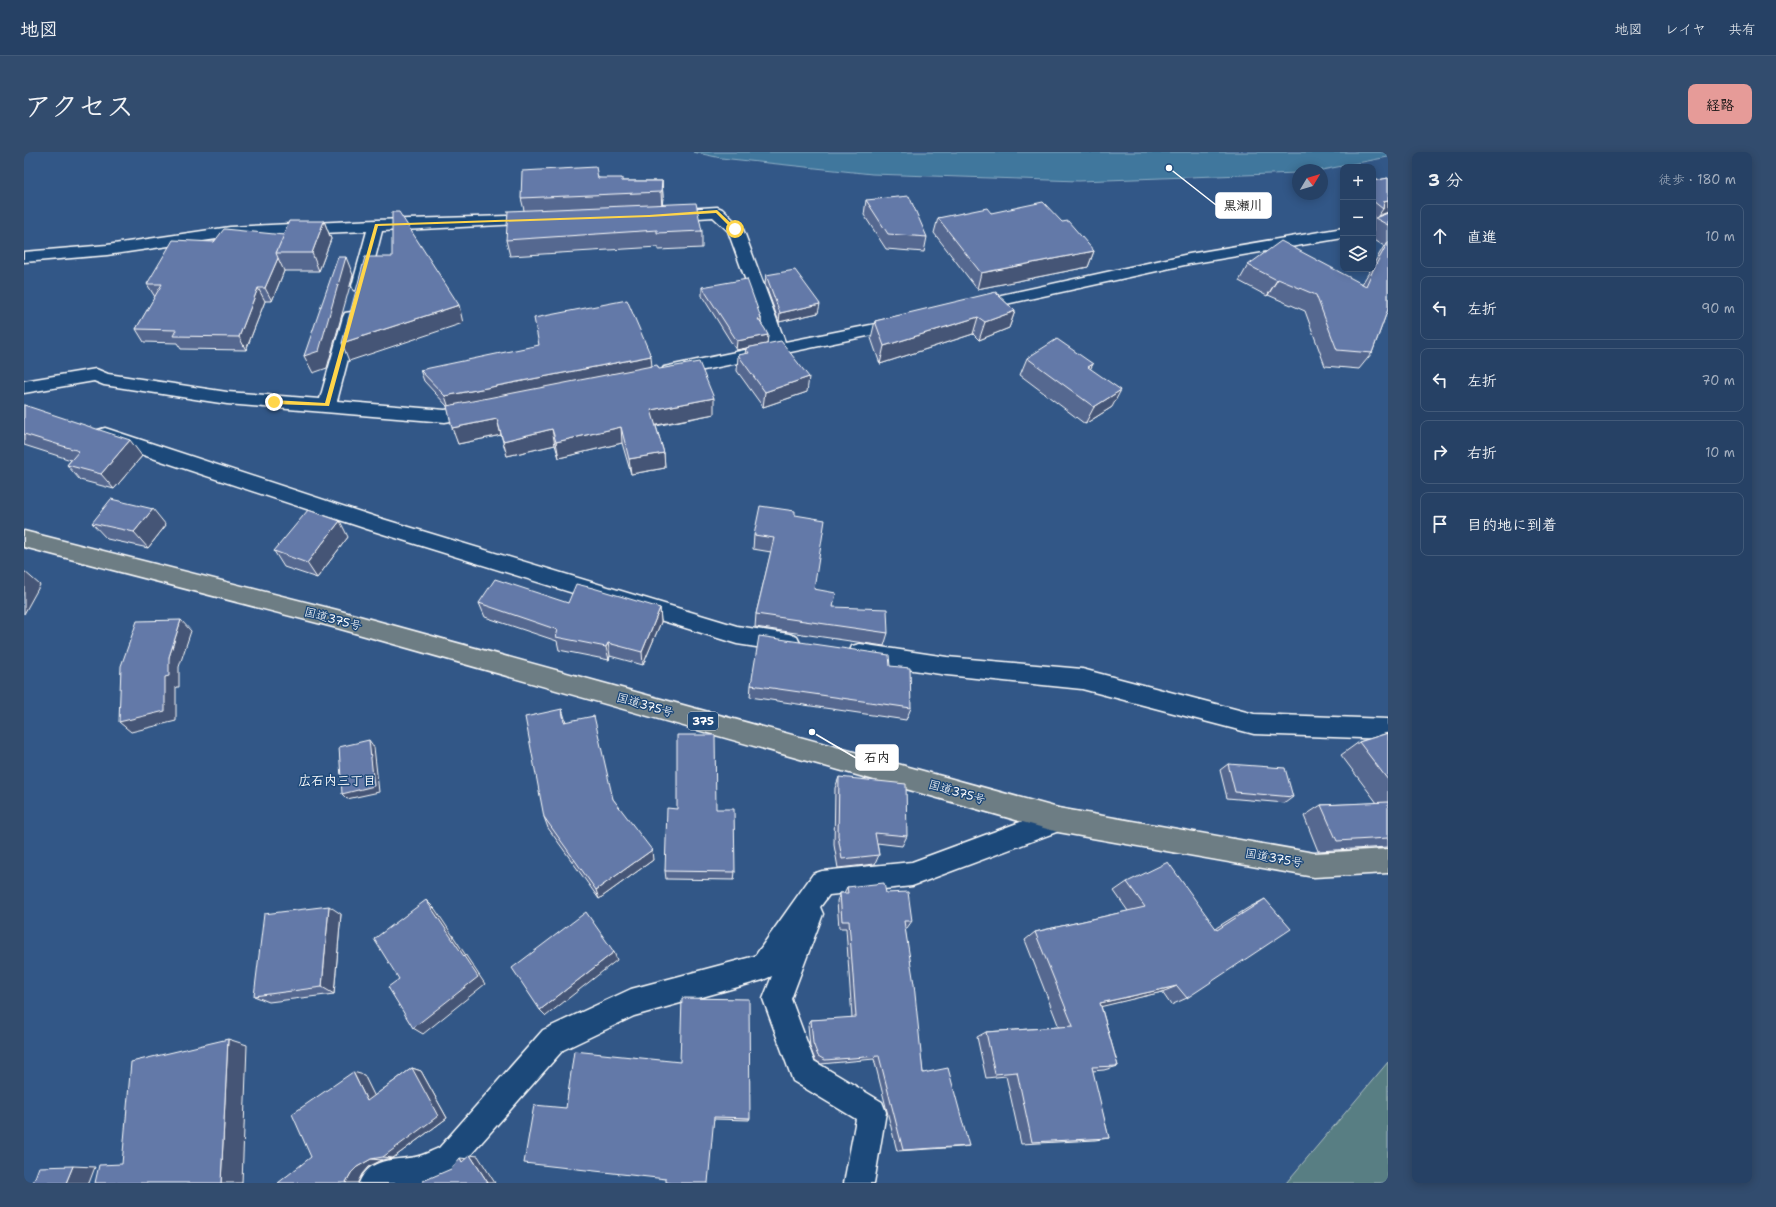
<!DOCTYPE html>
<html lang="ja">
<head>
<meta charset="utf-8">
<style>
  :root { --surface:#264165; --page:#324c6e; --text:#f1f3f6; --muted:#a4afbf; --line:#425a79; --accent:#e69b98 }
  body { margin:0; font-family:"Shantell Sans","Klee One",sans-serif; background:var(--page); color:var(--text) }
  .controls { position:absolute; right:12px; top:12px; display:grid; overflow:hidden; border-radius:8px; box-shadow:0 2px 10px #0003 }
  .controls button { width:36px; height:36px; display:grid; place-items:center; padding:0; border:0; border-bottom:1px solid var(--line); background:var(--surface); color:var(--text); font:20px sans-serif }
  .compass { position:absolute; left:1268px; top:12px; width:36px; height:36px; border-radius:50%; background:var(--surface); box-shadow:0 2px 10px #0003; rotate:52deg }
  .stop { position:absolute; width:12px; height:12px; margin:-9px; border:3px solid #ffd54a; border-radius:50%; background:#fff }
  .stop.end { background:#ffd54a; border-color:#fff; box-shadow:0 1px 4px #0008 }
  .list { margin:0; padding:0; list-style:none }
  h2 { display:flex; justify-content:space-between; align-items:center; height:52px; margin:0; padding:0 16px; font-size:17px }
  h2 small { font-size:13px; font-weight:400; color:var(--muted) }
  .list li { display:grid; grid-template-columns:26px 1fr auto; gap:12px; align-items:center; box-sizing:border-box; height:64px; margin:0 8px 8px; padding:0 8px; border:1px solid var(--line); border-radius:8px }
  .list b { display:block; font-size:15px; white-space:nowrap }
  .list em { font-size:13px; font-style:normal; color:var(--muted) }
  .icon { flex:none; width:22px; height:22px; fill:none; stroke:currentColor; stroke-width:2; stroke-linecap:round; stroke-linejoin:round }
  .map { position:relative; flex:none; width:1364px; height:1031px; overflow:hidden; border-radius:8px }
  header { display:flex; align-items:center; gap:24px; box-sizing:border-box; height:56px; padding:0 20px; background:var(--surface); border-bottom:1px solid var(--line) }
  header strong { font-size:19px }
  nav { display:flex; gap:22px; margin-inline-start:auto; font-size:14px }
  .intro { display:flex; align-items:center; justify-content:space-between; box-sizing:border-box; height:96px; padding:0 24px }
  h1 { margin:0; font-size:28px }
  .button { padding:10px 18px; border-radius:8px; background:var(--accent); color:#111; font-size:14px; font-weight:700 }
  main { display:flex; gap:24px; padding:0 24px }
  aside { flex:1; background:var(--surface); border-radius:8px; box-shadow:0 2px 10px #0003 }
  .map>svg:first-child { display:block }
  .green { fill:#597e83; stroke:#acbec1 }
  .water { fill:#40779d; stroke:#8cadc4 }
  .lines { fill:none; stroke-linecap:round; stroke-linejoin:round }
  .minor-casing { stroke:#fff; stroke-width:3 }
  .trunk-casing { stroke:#fff; stroke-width:3 }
  .minor { fill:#1f4a7a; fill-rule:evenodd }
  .trunk { fill:#6d7d84; fill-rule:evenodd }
  .wall { fill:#556890; stroke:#fff }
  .shaded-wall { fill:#455576; stroke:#fff }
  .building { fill:#6379a8; stroke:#fff }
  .route { fill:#ffd54a }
  .labels { text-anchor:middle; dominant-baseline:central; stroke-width:3; stroke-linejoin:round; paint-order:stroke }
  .shield { fill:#1f4a7a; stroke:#bcc9d7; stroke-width:1 }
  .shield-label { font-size:11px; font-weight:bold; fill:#fff }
  .street-label { font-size:12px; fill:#fff; stroke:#1f4a7a }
  .neighbourhood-label { font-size:13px; font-weight:bold; fill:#fff; stroke:#1f4a7a }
  .leader { fill:none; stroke:#fff; stroke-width:1.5 }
  .callout-dot { fill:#fff; stroke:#1f4a7a; stroke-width:1.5 }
  .callout { fill:#fff; stroke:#fff; stroke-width:1.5 }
  .callout-label { font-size:13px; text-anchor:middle; font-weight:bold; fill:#111 }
</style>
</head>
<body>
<header>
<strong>地図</strong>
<nav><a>地図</a><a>レイヤ</a><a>共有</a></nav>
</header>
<div class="intro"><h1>アクセス</h1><a class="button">経路</a></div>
<main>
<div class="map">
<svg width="1364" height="1031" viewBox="0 0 1364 1031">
  <rect width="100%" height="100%" fill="#325787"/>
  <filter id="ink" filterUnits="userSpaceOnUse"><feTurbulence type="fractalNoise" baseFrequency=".025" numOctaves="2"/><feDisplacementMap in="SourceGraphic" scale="8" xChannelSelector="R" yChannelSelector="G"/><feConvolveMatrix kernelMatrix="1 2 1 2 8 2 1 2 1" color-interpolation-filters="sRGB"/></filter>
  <g filter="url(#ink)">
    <!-- green -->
    <path class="green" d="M1364,910V1031H1262Z"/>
    <!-- water -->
    <path class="water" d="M669,0H1364V5L1298,18H1274V21L1055,29L848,22L697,6Z"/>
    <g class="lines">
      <defs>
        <g id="minor">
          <path d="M693,55L698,57L719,77L761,190L877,167L883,168L885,172L883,176L877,177L646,225L640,223L637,219L640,215L745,193L704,79L689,65L645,68L640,66L637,63L640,60L645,58Z"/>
          <path d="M512,63L517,65L520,68L517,71L358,79L344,134L342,138L336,139L330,138L328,134L343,79L206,85L83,103L0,110V100L83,93L206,75L352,68Z"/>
          <path d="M1319,76V86L1165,112L950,159L944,158L942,154L944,150L950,149L1165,102Z"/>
          <path d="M327,160L333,161L335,165L313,249L421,258L454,252L460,253L463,258L460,263L421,270L203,252L80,233L70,229L0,241V229L72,217L84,222L203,240L296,247L319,165L321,161Z"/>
          <path d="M81,276L352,365L713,474L765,482L773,485L776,491L773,497L765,500L713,492L343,377L74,288L72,283L74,278Z"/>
          <path d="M836,492L923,505L1058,517L1230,562L1364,567V587L1230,582L1058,537L923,523L836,510L828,508L825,501L828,494Z"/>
          <path d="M1034,656L1043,660L1046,668L1043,676L888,734L805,743L796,755L799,762L767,847L790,909L858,950L862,960L850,1031H820L832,967L769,929L739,847L748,824L739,828L610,864L539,898L435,1016L403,1031H335C346,1005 368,1009 391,1005C399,1004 407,999 415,996L519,878L607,837L731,804L789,722L798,719L888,710Z"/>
        </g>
        <path id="trunk" d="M0,379L313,458L1034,656L1290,701L1364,697V721L1290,725L1034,680L313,476L0,395Z"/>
      </defs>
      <!-- minor casing -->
      <use href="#minor" class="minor-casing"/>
      <!-- trunk casing -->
      <use href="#trunk" class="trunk-casing"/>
      <!-- minor -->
      <use href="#minor" class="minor"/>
      <!-- trunk -->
      <use href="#trunk" class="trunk"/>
    </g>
    <!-- wall -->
    <g class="wall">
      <path d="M574,26L598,29H638L639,45L638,52L678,79V96L634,98V95L486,104L482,88L500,58L497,46Z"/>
      <path d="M1364,26V61L1354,64L1353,65L1364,61V157L1348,201L1335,217L1301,214L1281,159L1244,143L1243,144L1215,129L1224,113L1338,132L1347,117H1349V113L1360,94L1349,87V29Z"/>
      <path d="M842,48L903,85L900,100L862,97L840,63Z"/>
      <path d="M967,61L1070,99L1064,115L953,137L910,81L914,66Z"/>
      <path d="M300,69L307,87L295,119H260L248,149H241L222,198L157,197L153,191L120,190L112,177L131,145L123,132L190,90L260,83Z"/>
      <path d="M742,123L794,161L755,170L741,132Z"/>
      <path d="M678,135L737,166V171L744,183L743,191L783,240L739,255L713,219L714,203L721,202L722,196L712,198L678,144Z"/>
      <path d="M973,142L991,159L985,176L955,188L949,182L856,212L847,186L851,169Z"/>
      <path d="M1003,206L1069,212L1066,217L1088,255L1061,272L996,223Z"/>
      <path d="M628,214L635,217L690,262L632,274L640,301L641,316L607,322L598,291L535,306L531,293L483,304L477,283L434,292L423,254L400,229L396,218Z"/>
      <path d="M0,253L118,304L90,337L56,328L43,313L47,308L0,293Z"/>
      <path d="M771,363L790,437L809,455L864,481L860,494L731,475L732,462L747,400L729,397L730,383Z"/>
      <path d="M68,371L142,373L124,396L83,387Z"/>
      <path d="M324,385L293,426L260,415L250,399Z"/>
      <path d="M455,451H544L636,456L637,470L619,513L586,504L585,508L535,498L533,489L461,465Z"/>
      <path d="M866,514L887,556L882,568L726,545L727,533Z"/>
      <path d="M542,570L589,647L629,708L575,747L524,676L520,665Z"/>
      <path d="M1364,581V695L1294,699L1280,664L1297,653L1353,651L1317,603L1335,590Z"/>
      <path d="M1204,612L1269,645L1261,651L1203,646L1196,618Z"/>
      <path d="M815,625L883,684L878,694L853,691L855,703L851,712L814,716L810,693L811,636Z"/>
      <path d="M653,657H692L711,720L710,728L642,727L641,719Z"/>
      <path d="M1103,730L1192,776L1224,756L1241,747L1163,846L1147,853L1138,840L1077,854L1094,914L1080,918L1068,919L1085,986L1071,988L997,992L982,924L962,926L953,885L962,880L1035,875L1001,788L1011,780L1104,759L1090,739Z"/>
      <path d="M823,735L862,741L888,769L883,776H881L899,921L945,994L938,995L873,999L850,907L797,912L791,908L786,895L784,873L787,868L828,866L822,776H815L813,749L816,741H820Z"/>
      <path d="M317,762L310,842L245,850L230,844Z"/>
      <path d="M388,916L397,919L423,966L369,1006L358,1008L344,1015L338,1022L334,1030L287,1005L340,923L350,944Z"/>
      <path d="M542,956L726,966L725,968L690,967Z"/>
    </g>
    <!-- shaded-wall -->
    <g class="shaded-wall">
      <path d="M638,29L639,45L638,56L637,40Z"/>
      <path d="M1364,48V60L1354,64L1359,57L1360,49Z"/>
      <path d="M300,69L307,87L295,119L288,101Z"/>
      <path d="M1070,99L1064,115L953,137L957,121Z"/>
      <path d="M322,105L329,123L303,216L289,221L280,204Z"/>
      <path d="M254,106L260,119L248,149L241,136Z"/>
      <path d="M1254,127L1244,143L1243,144L1253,128Z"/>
      <path d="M234,136L241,149L222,198L215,185Z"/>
      <path d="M796,152L794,161L755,170L756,161Z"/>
      <path d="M435,153L439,171L325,209L318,191Z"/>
      <path d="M991,159L985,176L955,188L961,170Z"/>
      <path d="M954,165L949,182L856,212L860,194Z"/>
      <path d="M737,166V175L734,167Z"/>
      <path d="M744,183L743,192L712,198L713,189Z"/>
      <path d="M627,204L628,215L425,256L421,244Z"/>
      <path d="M1069,212L1060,229L1064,215Z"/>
      <path d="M785,225L783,240L739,255L741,240Z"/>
      <path d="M1097,238L1088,255L1061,272L1070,255Z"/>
      <path d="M690,246V262L628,274L627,258Z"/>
      <path d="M473,267L477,283L434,292L428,276Z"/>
      <path d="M597,275L598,291L535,306L532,290Z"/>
      <path d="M528,277L531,293L483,304L479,289Z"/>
      <path d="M106,288L118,304L90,337L77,322Z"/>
      <path d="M640,301L641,316L607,322L605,307Z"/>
      <path d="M129,357L142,373L124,396L110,380Z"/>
      <path d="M316,369L324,385L293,426L283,411Z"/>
      <path d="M0,419L16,433L0,462Z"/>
      <path d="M636,456L637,470L619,513L618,500Z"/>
      <path d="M157,468L167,479L155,515V535H152V569L107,580L95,570L141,525L145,505Z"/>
      <path d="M584,491L586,504L585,508L582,495Z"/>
      <path d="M538,557L542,570H540Z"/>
      <path d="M345,588L350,595L355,640L323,647L318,642Z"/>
      <path d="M628,698L629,708L575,747L572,738Z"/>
      <path d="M402,748L411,757L461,832L399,882L389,876Z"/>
      <path d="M305,754L317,762L310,842L298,835Z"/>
      <path d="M590,800L593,808L522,864L516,858Z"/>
      <path d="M1153,834L1138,840L1063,858L1076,851Z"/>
      <path d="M204,887L223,893L218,1031H197Z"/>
      <path d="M388,916L397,919L423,966L369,1006L359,1005Z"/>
      <path d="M329,920L340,923L354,951L343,949Z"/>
      <path d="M446,1003L454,1004L471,1031H464Z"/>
      <path d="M436,1006L445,1007L438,1010Z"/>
      <path d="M347,1007L358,1008L344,1015L338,1022L334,1030V1031H323L322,1030L327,1021L333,1015Z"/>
      <path d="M49,1014L71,1015L65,1031H42Z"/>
    </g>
    <!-- building -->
    <g class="building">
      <path d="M572,15L574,26H598V29H638L637,40L497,46L498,19Z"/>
      <path d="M1364,26V48L1360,49L1359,57L1349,49V29Z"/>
      <path d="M885,44L903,85L864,82L842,48Z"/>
      <path d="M1019,50L1038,70L1044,69L1070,99L957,121L914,66L963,56L967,61Z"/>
      <path d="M672,51L678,79L633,81V78L482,88L484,59Z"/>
      <path d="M368,60H375L435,153L318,191L341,105H368Z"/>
      <path d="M1364,61V73L1351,66Z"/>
      <path d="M265,69H300L288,101H252Z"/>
      <path d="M200,77L260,83L252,101L254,106L241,136H234L215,185L149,184L152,178L112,177L138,132H123L149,88L190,90Z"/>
      <path d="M1257,89L1342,134L1349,118L1364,90V157L1348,201L1313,198L1292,143L1254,127L1253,128L1224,113Z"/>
      <path d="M314,105H322L295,199L280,204Z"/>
      <path d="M771,118L796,152L756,161L742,123Z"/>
      <path d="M723,127L737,166L734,167L741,177L744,183L713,189L678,135Z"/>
      <path d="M972,140L973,142L991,159L961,170L954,165L860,194L851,169Z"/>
      <path d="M603,148L627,204L421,244L396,218L515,193L510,166Z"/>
      <path d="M1033,187L1069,212L1064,215L1097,238L1070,255L1003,206Z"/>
      <path d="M757,189L785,225L741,240L714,203L725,201L722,196Z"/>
      <path d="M675,210L690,246L627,258L640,301L605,307L597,275L532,290L528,277L479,289L473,267L428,276L423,254L633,213L635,217Z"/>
      <path d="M0,253L106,288L77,322L43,313L55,299L0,282Z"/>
      <path d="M87,347L129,357L110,380L68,371Z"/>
      <path d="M736,354L771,359V363L801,368L790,437L812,441L809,455L863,457L864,481L732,462L750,386L730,383Z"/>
      <path d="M284,358L316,369L283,411L250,399Z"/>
      <path d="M471,427L544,451L552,432L569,436L636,456L618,500L584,491L582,495L532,485L534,478L455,451Z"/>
      <path d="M157,468L145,505V524L141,525V559L95,570L97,514L113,469Z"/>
      <path d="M735,484L865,503L866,514L886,516L887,556L727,533Z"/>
      <path d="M538,557L540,570L570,564L589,647L628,698L572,738L520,665L501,565Z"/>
      <path d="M1364,581V628L1335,590Z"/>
      <path d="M653,583H691L692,657H710L711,720L641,719L643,656L653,657Z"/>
      <path d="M345,588L350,634L318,642L315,595Z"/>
      <path d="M1204,612L1261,616L1269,645L1211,640Z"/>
      <path d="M815,625L882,632L883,684L851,681L855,703L818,707L814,684Z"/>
      <path d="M1364,650V686L1313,689L1297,653Z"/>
      <path d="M1144,710L1193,778L1241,747L1267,777L1163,846L1153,834L1076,851L1094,914L1068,915L1085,986L1008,990L993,920L971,922L962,880L1049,874L1011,780L1121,755L1103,730Z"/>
      <path d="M860,731L862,741L884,740L888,769H880L890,832L899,921L924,916L945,994L879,998L855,904L801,908L794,904L789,891L787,868L832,865L825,769H818L816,741H824L823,735Z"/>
      <path d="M402,748L454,825L389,876L364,835L375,827L350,787Z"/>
      <path d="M305,754L298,835L230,844L240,762Z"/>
      <path d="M562,760L590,800L516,858L488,816Z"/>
      <path d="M658,846L725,847L726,966L690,965L684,1031H647L642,1030V1027L500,1011L510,953L542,956L550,899L656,910Z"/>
      <path d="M204,887L197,1031H71L75,1013L98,1012L107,910Z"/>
      <path d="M388,916L414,964L359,1005L347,1007L333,1015L327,1021L322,1030L323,1031H254L287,1005L268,962L329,920L343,949Z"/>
      <path d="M446,1003L464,1031H398L399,1029L427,1017L436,1006L438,1010Z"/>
      <path d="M49,1014L42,1031H9L15,1015Z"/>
    </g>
  </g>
  <!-- route -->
  <path class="route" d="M693,58L712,76V78H709L692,61L625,65L354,74L305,254L250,252L247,250L250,248L301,251L351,72L625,63Z"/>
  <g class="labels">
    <!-- shield labels -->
    <rect class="shield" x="664" y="560" width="30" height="18" rx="3"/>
    <g class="shield-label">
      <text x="679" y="569">375</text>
    </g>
    <!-- street labels -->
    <g class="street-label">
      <text transform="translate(309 467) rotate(15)">国道375号</text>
      <text transform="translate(621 553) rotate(16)">国道375号</text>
      <text transform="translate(933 640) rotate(16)">国道375号</text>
      <text transform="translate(1250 706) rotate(10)">国道375号</text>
    </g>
    <!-- neighbourhood labels -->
    <g class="neighbourhood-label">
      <text x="313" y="628">広石内三丁目</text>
    </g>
  </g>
  <!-- callouts -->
  <path class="leader" d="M1145 16L1192 53M788 580L832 606"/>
  <g class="callout-dot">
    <circle cx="1145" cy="16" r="4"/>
    <circle cx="788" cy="580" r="4"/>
  </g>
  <g class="callout">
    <rect x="1192" y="41" width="55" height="25" rx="4"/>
    <rect x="832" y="593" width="42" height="25" rx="4"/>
  </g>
  <g class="callout-label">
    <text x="1219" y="58">黒瀬川</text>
    <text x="853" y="610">石内</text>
  </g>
</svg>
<div class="controls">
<button>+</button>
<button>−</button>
<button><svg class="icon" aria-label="layers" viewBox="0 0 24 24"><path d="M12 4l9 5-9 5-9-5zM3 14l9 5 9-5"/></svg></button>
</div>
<svg class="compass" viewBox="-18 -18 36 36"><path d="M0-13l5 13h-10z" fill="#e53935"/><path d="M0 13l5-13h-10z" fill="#a4afbf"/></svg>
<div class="stop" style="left:711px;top:77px"></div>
<div class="stop end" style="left:250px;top:250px"></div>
</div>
<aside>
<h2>3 分<small>徒歩 · 180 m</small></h2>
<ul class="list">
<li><svg class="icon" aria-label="ahead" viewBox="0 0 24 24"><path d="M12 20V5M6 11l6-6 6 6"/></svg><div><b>直進</b></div><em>10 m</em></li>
<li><svg class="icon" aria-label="left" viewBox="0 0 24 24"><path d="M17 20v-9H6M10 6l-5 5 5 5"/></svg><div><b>左折</b></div><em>90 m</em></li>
<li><svg class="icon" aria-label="left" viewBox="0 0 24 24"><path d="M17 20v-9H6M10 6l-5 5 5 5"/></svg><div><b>左折</b></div><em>70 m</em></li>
<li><svg class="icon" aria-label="right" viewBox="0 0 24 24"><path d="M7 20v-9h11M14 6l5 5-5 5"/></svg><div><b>右折</b></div><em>10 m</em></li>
<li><svg class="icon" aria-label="arrive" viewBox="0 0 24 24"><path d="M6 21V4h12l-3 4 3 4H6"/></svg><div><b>目的地に到着</b></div></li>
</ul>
</aside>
</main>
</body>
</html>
